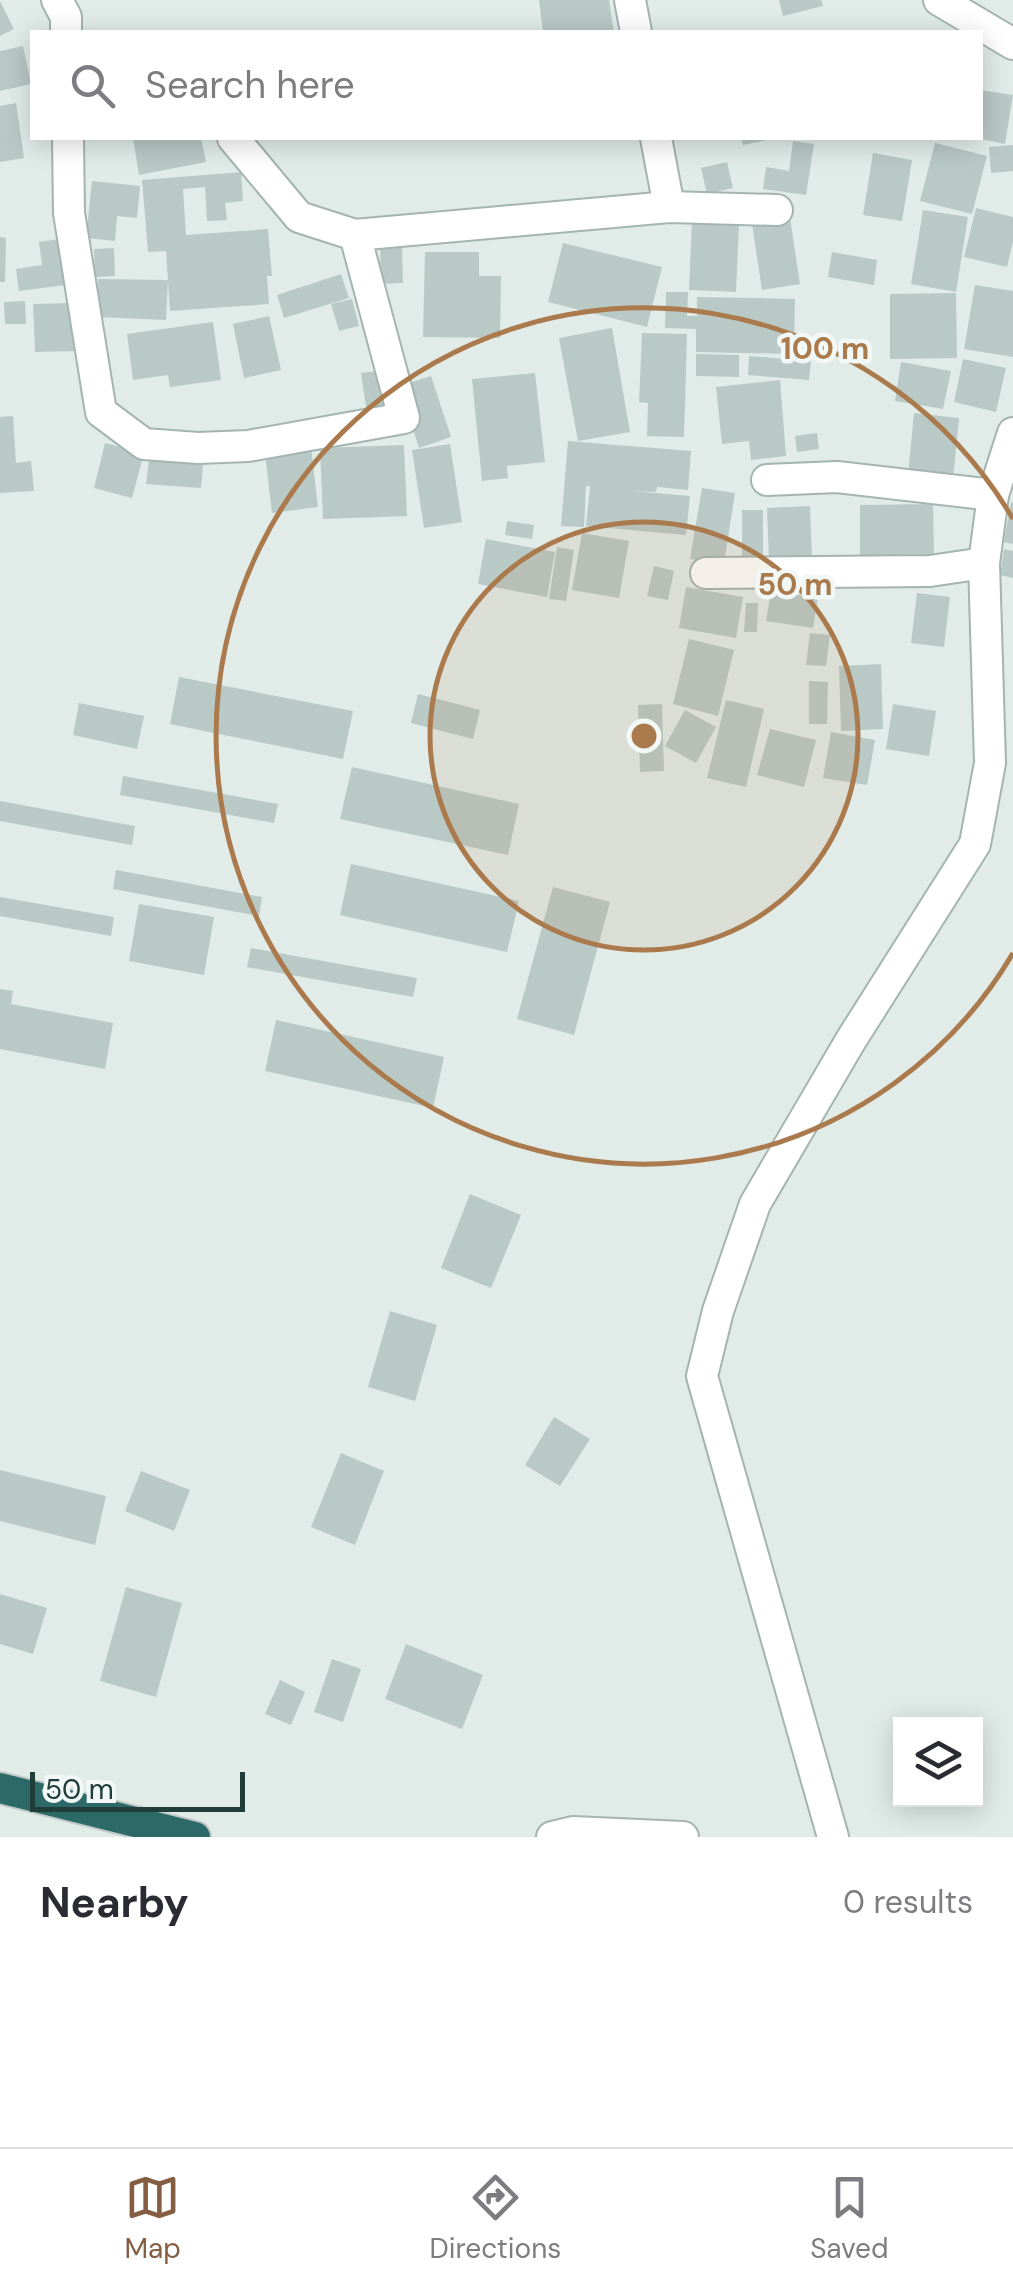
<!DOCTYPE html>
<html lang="en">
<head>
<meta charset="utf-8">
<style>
  :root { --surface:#fff; --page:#f2f2f3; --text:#2b2b33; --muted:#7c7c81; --line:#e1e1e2; --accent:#855d43 }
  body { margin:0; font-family:"DM Sans",sans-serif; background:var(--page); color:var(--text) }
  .controls { position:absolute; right:30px; bottom:30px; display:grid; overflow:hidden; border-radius:0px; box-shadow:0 5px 25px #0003 }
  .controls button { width:90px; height:90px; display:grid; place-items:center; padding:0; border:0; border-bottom:2px solid var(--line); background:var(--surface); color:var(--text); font:50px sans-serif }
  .scale { position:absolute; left:30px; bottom:25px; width:215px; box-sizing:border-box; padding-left:10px; border:5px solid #213d3a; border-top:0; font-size:28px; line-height:35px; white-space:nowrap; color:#213d3a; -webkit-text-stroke:8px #f1f8f6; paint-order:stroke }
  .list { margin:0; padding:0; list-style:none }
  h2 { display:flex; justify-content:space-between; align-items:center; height:130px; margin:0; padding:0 40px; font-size:42px }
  h2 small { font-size:32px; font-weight:400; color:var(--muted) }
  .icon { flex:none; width:55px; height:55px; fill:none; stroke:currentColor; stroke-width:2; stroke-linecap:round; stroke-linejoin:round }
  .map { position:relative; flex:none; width:1013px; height:1837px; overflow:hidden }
  .search { position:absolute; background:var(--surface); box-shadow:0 5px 25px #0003; left:30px; right:30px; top:30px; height:110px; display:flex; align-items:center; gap:25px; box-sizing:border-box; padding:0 35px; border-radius:0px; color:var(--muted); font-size:38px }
  .sheet { height:310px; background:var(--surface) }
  nav { display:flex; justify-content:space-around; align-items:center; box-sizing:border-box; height:140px; border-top:2px solid var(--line); background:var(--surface); font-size:28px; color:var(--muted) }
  nav a { display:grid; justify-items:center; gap:5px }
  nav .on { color:var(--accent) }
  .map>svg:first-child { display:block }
  .building { fill:#b9c9c5 }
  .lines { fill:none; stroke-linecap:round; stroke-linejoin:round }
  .minor-casing { stroke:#a4b4b1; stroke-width:34 }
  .highway-casing { stroke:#c1c9c8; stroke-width:34 }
  .minor { stroke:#fff; stroke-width:30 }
  .highway { stroke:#2d6968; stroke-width:30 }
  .ring { fill:none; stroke:#aa7a4d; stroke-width:5 }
  .centre { fill:#aa7a4d; stroke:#f1f8f6; stroke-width:5 }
  .ring-label { font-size:30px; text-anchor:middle; font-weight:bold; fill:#aa7a4d; stroke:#f1f8f6; stroke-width:9; stroke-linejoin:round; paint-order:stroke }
</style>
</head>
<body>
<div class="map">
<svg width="1013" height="1837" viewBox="0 0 1013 1837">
  <rect width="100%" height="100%" fill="#e1ece9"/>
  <!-- building -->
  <g class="building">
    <path d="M539,0H609L614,32H543Z"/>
    <path d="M779,0H821L823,6L783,16Z"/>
    <path d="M0,1L14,29L0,36Z"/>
    <path d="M23,46L31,84L0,91V51Z"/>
    <path d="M980,90L1013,95L1005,144L980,139Z"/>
    <path d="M16,103L24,158L0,162V106Z"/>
    <path d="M133,138H201L206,162L139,175Z"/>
    <path d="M741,138H772V139L743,145Z"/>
    <path d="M793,141L814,144L806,195L763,189L766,167L789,171Z"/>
    <path d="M935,143L987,156L972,214L920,201Z"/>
    <path d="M1013,145V171L991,173L989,147Z"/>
    <path d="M873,153L912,160L902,221L863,215Z"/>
    <path d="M727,162L733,188L707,194L701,168Z"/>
    <path d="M241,172L243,201L225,203L227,220L207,221L205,187L183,189L186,235L268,229L272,276H267L269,304L170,311L166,251L148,252L142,180Z"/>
    <path d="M92,181L140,186L137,218L117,216L115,241L86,238Z"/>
    <path d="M976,208L1013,217V241L1007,267L964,257Z"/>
    <path d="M923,210L968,217L956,292L911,284Z"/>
    <path d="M790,218L800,284L762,290L752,224Z"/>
    <path d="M692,221L739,223L736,292L689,290Z"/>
    <path d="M0,237L6,238L5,282H0Z"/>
    <path d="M67,238L73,284L19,291L16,269L42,265L39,242Z"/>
    <path d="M563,243L662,267L647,327L548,302Z"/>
    <path d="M402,245L403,283L381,284L380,246Z"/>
    <path d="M114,248L115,276L95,277L94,249Z"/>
    <path d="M425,252H479V276H501L500,338L423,337Z"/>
    <path d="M832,252L877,260L874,285L828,277Z"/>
    <path d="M341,274L349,298L284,318L277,295Z"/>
    <path d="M98,279L168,280L166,320L97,317Z"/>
    <path d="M975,285L1013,291V357L964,349Z"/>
    <path d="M666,292H688L687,316H697V297L795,299L794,354L696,352V329L665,328Z"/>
    <path d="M956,293L957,358L890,359V294Z"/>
    <path d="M352,299L359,326L339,331L331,304Z"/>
    <path d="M25,301L26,324H5L4,302Z"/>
    <path d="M78,303L80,351L35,352L33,304Z"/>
    <path d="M269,316L281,370L244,378L233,324Z"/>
    <path d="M213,322L221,380L170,387L168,375L133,380L127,334Z"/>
    <path d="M612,328L630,432L578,441L559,338Z"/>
    <path d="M642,333L687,334L684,437L647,436L648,403L639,402Z"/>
    <path d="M696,354L739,355V377L696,376Z"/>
    <path d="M749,356L811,361L809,380L748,375Z"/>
    <path d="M963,359L1006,368L996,412L954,402Z"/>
    <path d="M901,362L951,371L943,409L895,401Z"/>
    <path d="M385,370L390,409L367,413L361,373Z"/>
    <path d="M535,373L545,462L507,466L508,478L482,481L472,379Z"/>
    <path d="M431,376L451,437L419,448L399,386Z"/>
    <path d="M780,380L786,456L751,460L749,441L722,444L716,387Z"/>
    <path d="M914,413L959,418L953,480L908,476Z"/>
    <path d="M13,416L16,463L31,461L34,491L0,493V417Z"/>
    <path d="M817,433L819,449L797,452L795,436Z"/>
    <path d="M568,441L691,451L688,490L657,487L656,492L632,491L690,496L686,535L586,526L590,486H586L584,527L561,526Z"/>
    <path d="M105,443L144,453L132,498L94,488Z"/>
    <path d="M450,444L462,522L424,528L412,450Z"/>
    <path d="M404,445L407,516L323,519L320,448Z"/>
    <path d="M311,447L318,507L272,513L265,453Z"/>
    <path d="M149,460L203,465L201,488L146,484Z"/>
    <path d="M702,488L735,493L724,564L690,559Z"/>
    <path d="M1011,502L1013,503V544L1004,542Z"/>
    <path d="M933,504L934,555L860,557V505Z"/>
    <path d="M810,506L812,559L769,561L767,508Z"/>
    <rect x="742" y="510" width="21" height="56"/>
    <path d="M507,521L534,525L532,539L505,535Z"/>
    <path d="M582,533L629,541L619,598L572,590Z"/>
    <path d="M486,539L555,552L547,597L478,584Z"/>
    <path d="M557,547L574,550L566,601L549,599Z"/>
    <path d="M1004,549L1013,551V578L1000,575Z"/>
    <path d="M654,566L674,571L668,600L647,596Z"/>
    <path d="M686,587L743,597L736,638L679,628Z"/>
    <path d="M771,591L818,598L813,628L766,621Z"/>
    <path d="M917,593L950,597L944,647L911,643Z"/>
    <path d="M746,603H758L757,632H744Z"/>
    <path d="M810,633L830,635L826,666L806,665Z"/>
    <path d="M689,639L734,650L718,716L673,704Z"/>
    <path d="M881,664L883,729L841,731L839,666Z"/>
    <path d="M179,677L353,711L343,759L170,724Z"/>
    <path d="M809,681L828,682L827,724H809Z"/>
    <path d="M418,694L480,710L473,739L411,723Z"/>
    <path d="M726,700L764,709L746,787L707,778Z"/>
    <path d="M79,703L144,716L137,749L73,735Z"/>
    <path d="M662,704L664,771L640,772L638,705Z"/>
    <path d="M893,704L936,711L929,756L886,749Z"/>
    <path d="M685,710L716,727L696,763L665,746Z"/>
    <path d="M770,729L816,740L804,787L757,775Z"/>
    <path d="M831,732L875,740L867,785L823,778Z"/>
    <path d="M352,767L519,804L508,855L340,819Z"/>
    <path d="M123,776L278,804L274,823L120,795Z"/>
    <path d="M0,801L135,826L132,845L0,821Z"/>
    <path d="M351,864L519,901L507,952L340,915Z"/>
    <path d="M116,870L262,897L259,916L113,889Z"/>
    <path d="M553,887L610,902L574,1035L517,1019Z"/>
    <path d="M0,897L114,917L111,936L0,916Z"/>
    <path d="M139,904L214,917L204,975L129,961Z"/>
    <path d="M251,948L417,978L413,997L247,967Z"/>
    <path d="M0,989L13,991L11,1004L113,1023L105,1069L0,1049Z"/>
    <path d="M276,1020L444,1057L433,1108L265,1071Z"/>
    <path d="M470,1194L521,1215L491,1288L441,1268Z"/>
    <path d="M390,1311L437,1325L415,1401L368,1387Z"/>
    <path d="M554,1417L590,1439L560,1486L525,1465Z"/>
    <path d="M341,1453L384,1471L355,1545L311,1527Z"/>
    <path d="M0,1470L106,1496L95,1545L0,1521Z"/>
    <path d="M141,1471L190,1490L174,1531L125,1511Z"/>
    <path d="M126,1587L182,1603L156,1697L100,1681Z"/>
    <path d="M0,1594L47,1608L33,1654L0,1644Z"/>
    <path d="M406,1644L483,1675L462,1729L385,1699Z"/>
    <path d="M332,1659L361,1669L343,1722L314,1712Z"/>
    <path d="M280,1680L305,1692L291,1725L265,1714Z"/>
  </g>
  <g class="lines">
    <defs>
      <g id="minor">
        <path d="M57,0L66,17V32"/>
        <path d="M630,0L636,32"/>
        <path d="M939,0L1013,44"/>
        <path d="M68,138L69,213L101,412L144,444L198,448L248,446L404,418L355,235L299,217L233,138"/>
        <path d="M656,138L669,207"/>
        <path d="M355,235L669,207L777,210"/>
        <path d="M767,480L837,477L993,495"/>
        <path d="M706,573L930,571L984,563"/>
        <path d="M552,1837L573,1832L683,1837"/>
        <path d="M833,1837L702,1376L718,1311L755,1204L851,1040L975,844L990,763L984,563L993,495L1013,433"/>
      </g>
      <path id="highway" d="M0,1788L195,1837"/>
    </defs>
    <!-- minor casing -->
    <use href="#minor" class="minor-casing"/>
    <!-- highway casing -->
    <use href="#highway" class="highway-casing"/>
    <!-- minor -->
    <use href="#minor" class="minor"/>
    <!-- highway -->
    <use href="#highway" class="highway"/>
  </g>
  <!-- distance rings -->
  <circle cx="644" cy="736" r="214" fill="#aa7a4d" fill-opacity=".12"/>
  <g class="ring">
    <circle cx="644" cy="736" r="214"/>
    <path d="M1013 953A428 428 0 1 1 1013 519"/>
  </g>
  <circle cx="644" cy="736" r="15" class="centre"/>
  <g class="ring-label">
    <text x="825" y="359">100 m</text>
    <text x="795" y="595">50 m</text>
  </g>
</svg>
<div class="controls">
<button><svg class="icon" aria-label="layers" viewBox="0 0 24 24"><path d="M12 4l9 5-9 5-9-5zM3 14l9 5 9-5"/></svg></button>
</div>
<div class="scale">50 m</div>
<div class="search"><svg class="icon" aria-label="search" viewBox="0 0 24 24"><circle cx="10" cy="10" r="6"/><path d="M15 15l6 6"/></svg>Search here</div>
</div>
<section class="sheet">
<h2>Nearby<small>0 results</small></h2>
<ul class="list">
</ul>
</section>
<nav>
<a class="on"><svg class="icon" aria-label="map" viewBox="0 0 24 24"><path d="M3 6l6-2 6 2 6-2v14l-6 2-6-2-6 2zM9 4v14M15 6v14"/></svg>Map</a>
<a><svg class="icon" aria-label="directions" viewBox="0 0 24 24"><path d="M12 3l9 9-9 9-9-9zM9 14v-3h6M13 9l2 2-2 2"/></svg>Directions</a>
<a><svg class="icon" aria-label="saved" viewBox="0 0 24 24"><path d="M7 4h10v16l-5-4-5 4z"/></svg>Saved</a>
</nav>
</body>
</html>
